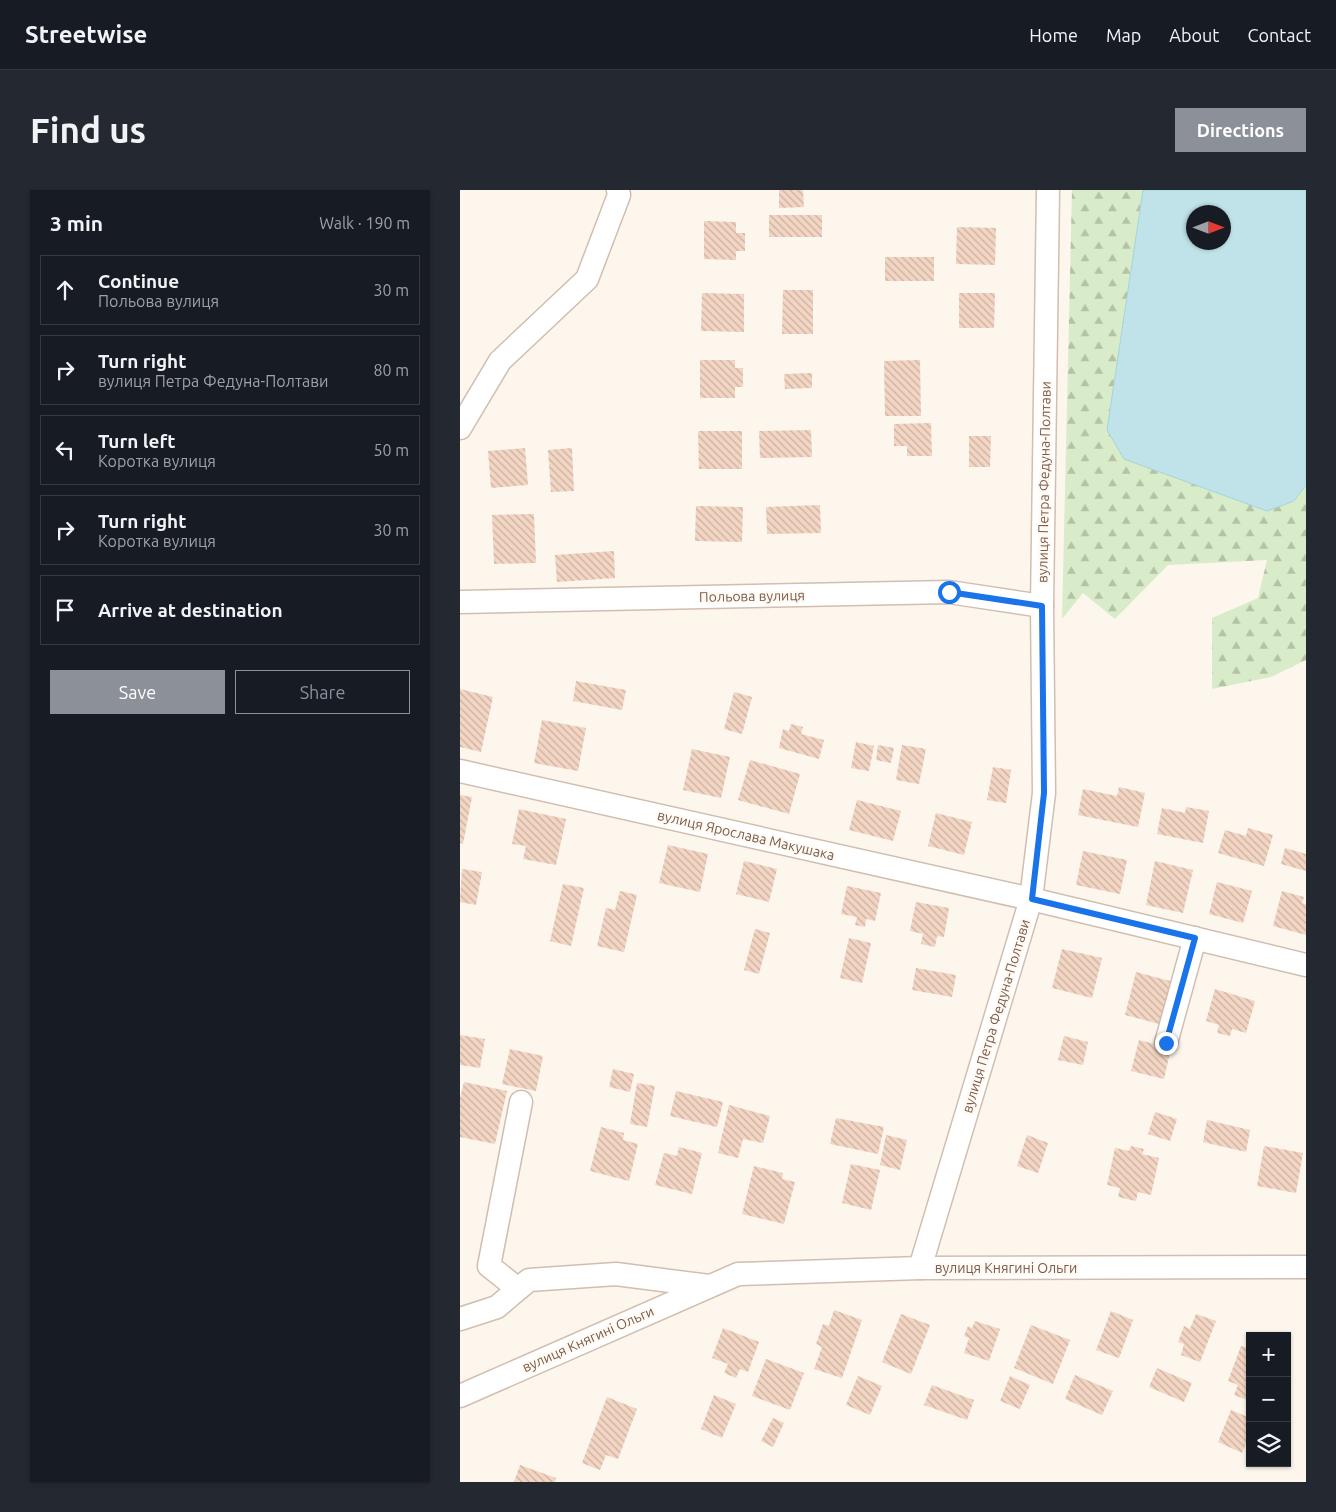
<!DOCTYPE html>
<html lang="en">
<head>
<meta charset="utf-8">
<style>
  :root { --surface:#171b24; --page:#242831; --text:#f1f3f6; --muted:#9ea1a6; --line:#363941; --accent:#8c9099 }
  body { margin:0; font-family:Ubuntu,sans-serif; background:var(--page); color:var(--text) }
  .controls { position:absolute; right:15px; bottom:15px; display:grid; overflow:hidden; border-radius:0px; box-shadow:0 1px 4px #0004 }
  .controls button { width:45px; height:45px; display:grid; place-items:center; padding:0; border:0; border-bottom:1px solid var(--line); background:var(--surface); color:var(--text); font:25px sans-serif }
  .compass { position:absolute; left:726px; top:15px; width:45px; height:45px; border-radius:50%; background:var(--surface); box-shadow:0 1px 4px #0004; rotate:90deg }
  .stop { position:absolute; width:15px; height:15px; margin:-11px; border:4px solid #1a73e8; border-radius:50%; background:#fff }
  .stop.end { background:#1a73e8; border-color:#fff; box-shadow:0 1px 5px #0008 }
  .list { margin:0; padding:0; list-style:none }
  h2 { display:flex; justify-content:space-between; align-items:center; height:65px; margin:0; padding:0 20px; font-size:21px }
  h2 small { font-size:16px; font-weight:400; color:var(--muted) }
  .list li { display:grid; grid-template-columns:32px 1fr auto; gap:15px; align-items:center; box-sizing:border-box; height:70px; margin:0 10px 10px; padding:0 10px; border:1px solid var(--line); border-radius:0px }
  .list b { display:block; font-size:19px; white-space:nowrap }
  .list p { margin:0; font-size:16px; white-space:nowrap; color:var(--muted) }
  .list em { font-size:16px; font-style:normal; color:var(--muted) }
  .actions { display:flex; gap:10px; padding:15px 20px }
  .actions a { flex:1; padding:11px 0; border:1px solid var(--accent); border-radius:0px; text-align:center; font-size:18px; color:var(--accent) }
  .actions .main { background:var(--accent); color:#fff }
  .icon { flex:none; width:28px; height:28px; fill:none; stroke:currentColor; stroke-width:2; stroke-linecap:round; stroke-linejoin:round }
  .map { position:relative; flex:none; width:846px; height:1292px; overflow:hidden; border-radius:0px }
  header { display:flex; align-items:center; gap:30px; box-sizing:border-box; height:70px; padding:0 25px; background:var(--surface); border-bottom:1px solid var(--line) }
  header strong { font-size:24px }
  nav { display:flex; gap:28px; margin-inline-start:auto; font-size:18px }
  .intro { display:flex; align-items:center; justify-content:space-between; box-sizing:border-box; height:120px; padding:0 30px }
  h1 { margin:0; font-size:35px }
  .button { padding:12px 22px; border-radius:0px; background:var(--accent); color:#fff; font-size:18px; font-weight:700 }
  main { display:flex; gap:30px; padding:0 30px }
  aside { flex:1; background:var(--surface); border-radius:0px; box-shadow:0 1px 4px #0004 }
  .map>svg:first-child { display:block }
  .forest { fill:url(#forest-firs) }
  .water { fill:#bfe3e8; stroke:#a5d3da; fill-rule:evenodd }
  .building { fill:url(#building-back-hatch) }
  .lines { fill:none; stroke-linecap:round; stroke-linejoin:round }
  .minor-casing { stroke:#d1beb0; stroke-width:25 }
  .minor { stroke:#fff; stroke-width:22 }
  .route { stroke:#1a73e8; stroke-width:6 }
  .labels { text-anchor:middle; dominant-baseline:central; stroke-width:5; stroke-linejoin:round; paint-order:stroke }
  .street-label { font-size:14px; fill:#7a5c4d; stroke:#fffaf3 }
</style>
</head>
<body>
<header>
<strong>Streetwise</strong>
<nav><a>Home</a><a>Map</a><a>About</a><a>Contact</a></nav>
</header>
<div class="intro"><h1>Find us</h1><a class="button">Directions</a></div>
<main>
<aside>
<h2>3 min<small>Walk · 190 m</small></h2>
<ul class="list">
<li><svg class="icon" aria-label="ahead" viewBox="0 0 24 24"><path d="M12 20V5M6 11l6-6 6 6"/></svg><div><b>Continue</b><p>Польова вулиця</p></div><em>30 m</em></li>
<li><svg class="icon" aria-label="right" viewBox="0 0 24 24"><path d="M7 20v-9h11M14 6l5 5-5 5"/></svg><div><b>Turn right</b><p>вулиця Петра Федуна-Полтави</p></div><em>80 m</em></li>
<li><svg class="icon" aria-label="left" viewBox="0 0 24 24"><path d="M17 20v-9H6M10 6l-5 5 5 5"/></svg><div><b>Turn left</b><p>Коротка вулиця</p></div><em>50 m</em></li>
<li><svg class="icon" aria-label="right" viewBox="0 0 24 24"><path d="M7 20v-9h11M14 6l5 5-5 5"/></svg><div><b>Turn right</b><p>Коротка вулиця</p></div><em>30 m</em></li>
<li><svg class="icon" aria-label="arrive" viewBox="0 0 24 24"><path d="M6 21V4h12l-3 4 3 4H6"/></svg><div><b>Arrive at destination</b></div></li>
</ul>
<div class="actions"><a class="main">Save</a><a>Share</a></div>
</aside>
<div class="map">
<svg width="846" height="1292" viewBox="0 0 846 1292">
  <defs>
    <pattern id="forest-firs" width="22" height="20" patternUnits="userSpaceOnUse" patternTransform="scale(1.25)"><rect width="22" height="20" fill="#d8ecc9"/><path d="M5 1l3.5 6h-7zM16 11l3.5 6h-7z" fill="#b4c2a5"/></pattern>
    <pattern id="building-back-hatch" width="6" height="6" patternUnits="userSpaceOnUse" patternTransform="scale(1.25)"><rect width="6" height="6" fill="#f3d5c3"/><path d="M-1 5l2 2M0 0l6 6M5-1l2 2" fill="none" stroke="#cab0a1"/></pattern>
  </defs>
  <rect width="100%" height="100%" fill="#fdf6ec"/>
  <!-- forest -->
  <path class="forest" d="M612,0H683L647,241L834,311L846,295V470L811,487L752,499V428L798,408L807,370L708,375L655,429L623,403L602,429Z"/>
  <!-- water -->
  <path class="water" d="M683,0H846V295L834,311L807,321L664,269L647,240ZM734,22H764V52H734Z"/>
  <!-- building -->
  <g class="building">
    <path d="M319,0H343L344,17L319,18Z"/>
    <rect x="309" y="25" width="53" height="22"/>
    <path d="M244,31L276,32V43H285V61H276V70L244,69Z"/>
    <path d="M497,37L536,38L535,75L496,74Z"/>
    <rect x="425" y="67" width="49" height="24"/>
    <path d="M323,100H353V144H322Z"/>
    <path d="M242,103L284,104V142L241,141Z"/>
    <path d="M499,103H535L534,138H499Z"/>
    <path d="M240,170H275V178H283V197H275V208H240Z"/>
    <path d="M460,170L461,226H425L424,171Z"/>
    <path d="M352,183V198L325,199L324,184Z"/>
    <path d="M471,233L472,266H447V256H434V234Z"/>
    <path d="M351,240L352,267L300,268L299,241Z"/>
    <path d="M238,241H282V279H239Z"/>
    <path d="M509,246H531L530,277H509Z"/>
    <path d="M65,258L68,295L31,298L28,261Z"/>
    <path d="M112,258L114,301L91,302L88,260Z"/>
    <path d="M360,315L361,343L307,344L306,317Z"/>
    <path d="M236,316L283,317L282,352L235,351Z"/>
    <path d="M74,324L76,373L34,374L32,325Z"/>
    <path d="M154,361L155,388L97,392L95,365Z"/>
    <path d="M116,491L166,500L162,520L113,511Z"/>
    <path d="M0,499L33,507L21,562L0,557Z"/>
    <path d="M274,502L292,507L282,544L264,539Z"/>
    <path d="M82,530L126,538L118,581L74,573Z"/>
    <path d="M331,534L343,537L341,544L364,550L359,569L319,558L323,539L329,541Z"/>
    <path d="M396,552L414,556L409,581L391,578Z"/>
    <path d="M418,555L434,558L431,573L416,570Z"/>
    <path d="M442,555L466,559L459,594L436,590Z"/>
    <path d="M232,559L270,567L261,608L223,600Z"/>
    <path d="M290,570L340,584L329,624L278,610Z"/>
    <path d="M533,577L551,580L546,613L527,610Z"/>
    <path d="M659,597L685,603L678,637L618,625L623,599L657,606Z"/>
    <path d="M0,605L12,607L3,654L0,653Z"/>
    <path d="M397,610L441,621L433,651L389,640Z"/>
    <path d="M726,617L749,621L743,653L697,644L702,618L725,623Z"/>
    <path d="M59,619L106,629L96,675L63,669L66,656L52,654Z"/>
    <path d="M476,623L512,632L504,665L468,656Z"/>
    <path d="M788,638L813,645L804,676L758,663L765,640L786,646Z"/>
    <path d="M208,655L248,664L240,702L199,693Z"/>
    <path d="M825,658L846,664V681L821,674Z"/>
    <path d="M623,661L667,670L660,704L616,695Z"/>
    <path d="M284,671L317,679L309,712L276,704Z"/>
    <path d="M695,671L733,680L723,723L686,715Z"/>
    <path d="M2,679L22,682L16,715L0,712Z"/>
    <path d="M757,692L792,701L783,733L749,724Z"/>
    <path d="M103,694L124,698L111,756L90,751Z"/>
    <path d="M387,696L421,703L415,731L406,729L405,737L395,735L397,727L381,724Z"/>
    <path d="M160,701L177,705L164,762L137,756L146,718L155,720Z"/>
    <path d="M822,701L844,707L842,713L846,714V745L813,736Z"/>
    <path d="M456,712L489,718L484,747L477,746L475,757L461,754L463,744L450,741Z"/>
    <path d="M295,739L310,743L299,784L284,780Z"/>
    <path d="M389,748L411,753L402,793L380,788Z"/>
    <path d="M602,759L642,768L632,808L592,798Z"/>
    <path d="M456,778L496,785L492,807L452,800Z"/>
    <path d="M676,782L714,792L703,835L665,825Z"/>
    <path d="M755,799L795,811L786,843L772,839L770,846L757,843L759,835L746,831Z"/>
    <path d="M0,845L25,849L20,878L0,875Z"/>
    <path d="M604,846L628,852L623,875L598,870Z"/>
    <path d="M679,850L711,858L704,889L671,881Z"/>
    <path d="M50,859L83,866L76,901L42,894Z"/>
    <path d="M153,879L174,884L170,902L149,897Z"/>
    <path d="M4,892L47,901L35,954L0,947V908Z"/>
    <path d="M177,893L195,896L187,937L170,934Z"/>
    <path d="M216,901L263,912L257,937L210,926Z"/>
    <path d="M269,915L310,926L303,953L283,949L278,968L258,963Z"/>
    <path d="M695,922L717,929L710,951L688,944Z"/>
    <path d="M376,928L424,937L418,964L370,954Z"/>
    <path d="M747,930L790,940L786,962L743,952Z"/>
    <path d="M141,937L164,943L163,950L178,954L169,991L130,981Z"/>
    <path d="M426,945L447,950L440,980L420,975Z"/>
    <path d="M567,945L588,953L578,983L557,976Z"/>
    <path d="M671,956L684,959L682,964L699,968L691,1005L678,1002L676,1011L658,1007L660,998L647,995L655,958L669,961Z"/>
    <path d="M804,956L843,963L836,1003L797,996Z"/>
    <path d="M219,957L242,963L232,1004L195,995L204,963L217,966Z"/>
    <path d="M391,974L420,980L411,1020L382,1013Z"/>
    <path d="M294,976L323,983L322,989L335,992L324,1034L282,1024Z"/>
    <path d="M374,1120L402,1130L382,1188L354,1179L362,1157L356,1154L363,1134L369,1136Z"/>
    <path d="M651,1121L673,1130L659,1168L636,1160Z"/>
    <path d="M441,1124L470,1135L451,1184L422,1172Z"/>
    <path d="M736,1124L756,1131L740,1172L721,1165L724,1154L718,1152L724,1136L730,1139Z"/>
    <path d="M515,1131L540,1139L529,1171L504,1163L509,1148L504,1146L508,1136L512,1138Z"/>
    <path d="M571,1135L610,1150L593,1194L554,1178Z"/>
    <path d="M263,1138L299,1152L288,1182L280,1179L276,1188L264,1183L268,1174L252,1168Z"/>
    <path d="M781,1156L790,1159V1211L774,1205L778,1195L768,1191Z"/>
    <path d="M306,1169L344,1183L330,1220L292,1206Z"/>
    <path d="M697,1178L732,1193L724,1212L689,1197Z"/>
    <path d="M615,1185L653,1201L642,1225L605,1209Z"/>
    <path d="M398,1186L422,1196L410,1225L386,1215Z"/>
    <path d="M550,1186L570,1195L560,1219L540,1211Z"/>
    <path d="M472,1195L514,1210L507,1230L464,1215Z"/>
    <path d="M254,1205L276,1214L262,1248L241,1239Z"/>
    <path d="M147,1207L177,1219L158,1269L146,1265L140,1280L122,1273Z"/>
    <path d="M771,1220L790,1228V1244L782,1263L758,1252Z"/>
    <path d="M313,1228L324,1233L313,1257L301,1251Z"/>
    <path d="M60,1275L96,1288L95,1292H54Z"/>
  </g>
  <g class="lines">
    <defs>
      <g id="minor">
        <path d="M0,238L40,171L127,89L159,5L158,0"/>
        <path d="M0,412L489,402L582,416"/>
        <path d="M0,581L571,709L846,775"/>
        <path d="M706,853L735,748"/>
        <path d="M61,912L29,1076L58,1099L69,1090L156,1084L249,1096"/>
        <path d="M460,1078L571,709L584,603L582,416L588,0"/>
        <path d="M0,1129L37,1117L58,1099"/>
        <path d="M0,1206L278,1084L460,1078L846,1077"/>
      </g>
    </defs>
    <!-- minor casing -->
    <use href="#minor" class="minor-casing"/>
    <!-- minor -->
    <use href="#minor" class="minor"/>
  </g>
  <g class="lines">
    <!-- route -->
    <path class="route" d="M489,402L582,416L584,603L572,709L735,748L706,853"/>
  </g>
  <g class="labels">
    <!-- street labels -->
    <g class="street-label">
      <text transform="translate(584 292) rotate(-89)">вулиця Петра Федуна-Полтави</text>
      <text transform="translate(292 406) rotate(-1)">Польова вулиця</text>
      <text transform="translate(286 645) rotate(13)">вулиця Ярослава Макушака</text>
      <text transform="translate(536 826) rotate(-73)">вулиця Петра Федуна-Полтави</text>
      <text x="546" y="1078">вулиця Княгині Ольги</text>
      <text transform="translate(128 1149) rotate(-24)">вулиця Княгині Ольги</text>
    </g>
  </g>
</svg>
<div class="controls">
<button>+</button>
<button>−</button>
<button><svg class="icon" aria-label="layers" viewBox="0 0 24 24"><path d="M12 4l9 5-9 5-9-5zM3 14l9 5 9-5"/></svg></button>
</div>
<svg class="compass" viewBox="-18 -18 36 36"><path d="M0-13l5 13h-10z" fill="#e53935"/><path d="M0 13l5-13h-10z" fill="#9ea1a6"/></svg>
<div class="stop" style="left:489px;top:402px"></div>
<div class="stop end" style="left:706px;top:853px"></div>
</div>
</main>
</body>
</html>
